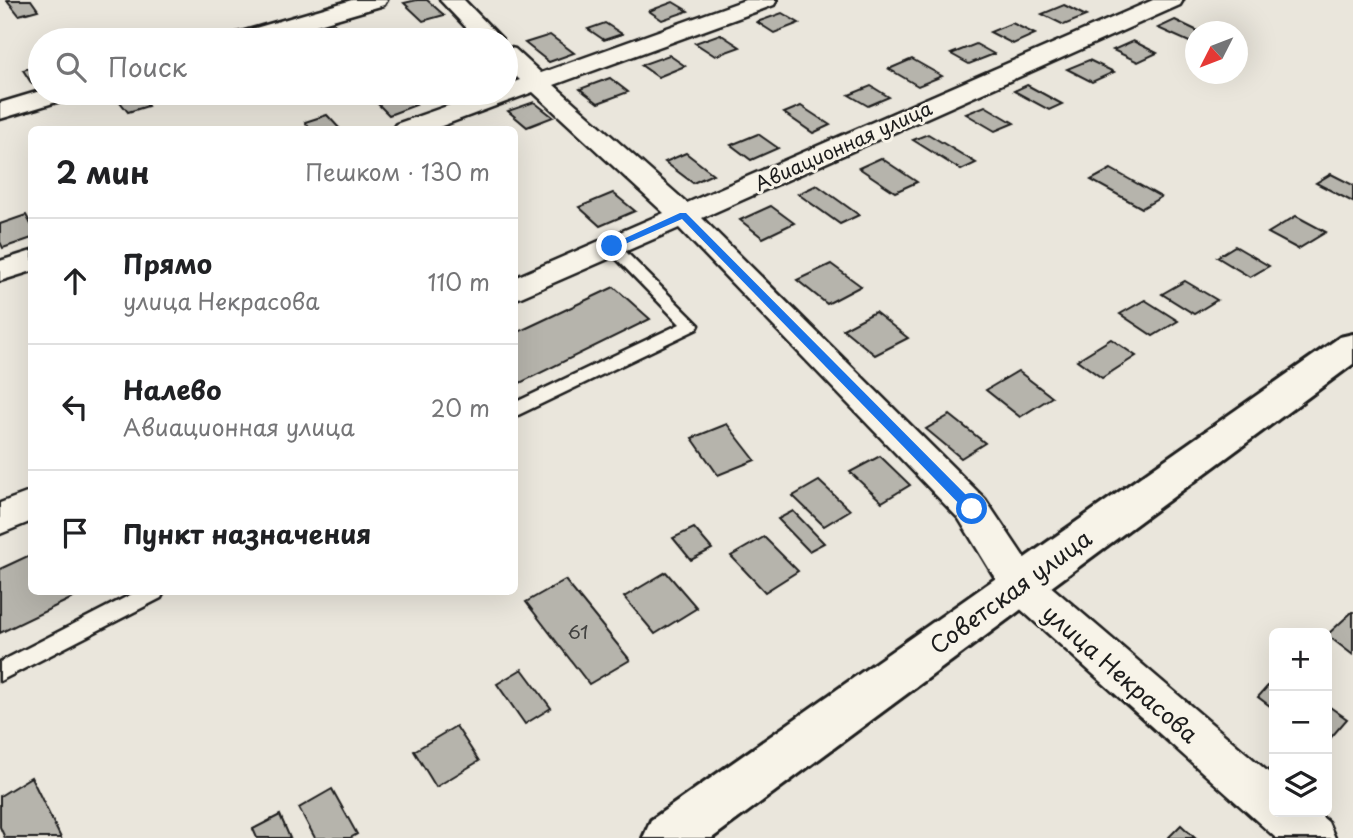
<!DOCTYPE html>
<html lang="ru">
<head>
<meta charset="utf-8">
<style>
  :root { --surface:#fff; --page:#f6f6f6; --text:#202124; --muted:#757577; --line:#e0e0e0 }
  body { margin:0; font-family:"Playpen Sans",sans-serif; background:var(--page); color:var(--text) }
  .controls { position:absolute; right:21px; bottom:21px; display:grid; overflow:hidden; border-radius:10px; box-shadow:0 7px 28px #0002 }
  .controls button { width:63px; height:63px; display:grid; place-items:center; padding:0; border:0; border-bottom:2px solid var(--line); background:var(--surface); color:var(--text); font:35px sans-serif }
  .compass { position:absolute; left:1185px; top:21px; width:63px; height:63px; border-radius:50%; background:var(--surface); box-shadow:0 7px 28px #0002; rotate:228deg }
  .stop { position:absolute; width:21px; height:21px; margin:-16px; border:5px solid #1a73e8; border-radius:50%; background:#fff }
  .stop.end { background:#1a73e8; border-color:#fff; box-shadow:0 2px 7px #0008 }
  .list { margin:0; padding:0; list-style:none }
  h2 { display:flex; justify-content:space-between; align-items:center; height:91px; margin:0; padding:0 28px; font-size:30px }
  h2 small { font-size:23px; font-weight:400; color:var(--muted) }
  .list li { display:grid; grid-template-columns:46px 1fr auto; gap:21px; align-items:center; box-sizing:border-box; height:126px; padding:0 28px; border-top:2px solid var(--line) }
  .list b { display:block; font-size:26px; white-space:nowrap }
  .list p { margin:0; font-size:23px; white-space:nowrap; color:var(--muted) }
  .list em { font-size:23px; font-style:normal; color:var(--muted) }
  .icon { flex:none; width:38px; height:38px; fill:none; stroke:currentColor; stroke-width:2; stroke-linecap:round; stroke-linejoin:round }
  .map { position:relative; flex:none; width:1353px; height:838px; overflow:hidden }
  .search { position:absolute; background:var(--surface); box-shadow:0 7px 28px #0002; left:28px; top:28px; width:490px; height:77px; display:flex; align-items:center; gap:18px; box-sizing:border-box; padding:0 24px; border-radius:38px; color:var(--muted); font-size:26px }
  .panel { position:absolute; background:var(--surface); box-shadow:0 7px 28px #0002; left:28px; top:126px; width:490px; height:469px; border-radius:10px }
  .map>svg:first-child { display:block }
  .building { fill:#b6b4ac; stroke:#1c1c1c; stroke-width:2 }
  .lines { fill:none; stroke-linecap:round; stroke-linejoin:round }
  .service-casing { stroke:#1c1c1c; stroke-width:5 }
  .minor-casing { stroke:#1c1c1c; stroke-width:5 }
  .primary-casing { stroke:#1c1c1c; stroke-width:6 }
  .service { fill:#f7f3e8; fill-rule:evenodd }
  .minor { fill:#f7f3e8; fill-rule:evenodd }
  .primary { fill:#f7f3e8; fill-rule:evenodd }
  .route { fill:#1a73e8 }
  .labels { text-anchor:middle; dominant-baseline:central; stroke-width:6; stroke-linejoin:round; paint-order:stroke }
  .far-street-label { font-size:19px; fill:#1c1c1c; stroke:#f7f3e8 }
  .number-label { font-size:19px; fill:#424240 }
  .street-label { font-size:23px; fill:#1c1c1c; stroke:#f7f3e8 }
</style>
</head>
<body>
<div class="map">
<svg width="1353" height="838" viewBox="0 0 1353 838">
  <rect width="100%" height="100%" fill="#eae6dc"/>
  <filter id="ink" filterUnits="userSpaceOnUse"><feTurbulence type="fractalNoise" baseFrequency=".0143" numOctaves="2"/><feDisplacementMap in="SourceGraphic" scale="14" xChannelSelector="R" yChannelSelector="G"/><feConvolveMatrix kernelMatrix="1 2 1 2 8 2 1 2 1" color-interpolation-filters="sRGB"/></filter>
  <g filter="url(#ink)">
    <!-- building -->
    <g class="building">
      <path d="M7,0H31L38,10L19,15Z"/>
      <path d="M417,0H427L444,15L423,21L404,3Z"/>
      <path d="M673,2L688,11L662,20L649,11Z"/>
      <path d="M1064,5L1086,16L1064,25L1042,14Z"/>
      <path d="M782,13L799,23L774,33L757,22Z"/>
      <path d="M1175,20L1200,32H1196V45L1158,28Z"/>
      <path d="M605,23L622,34L604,40L588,29Z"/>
      <path d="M1012,23L1035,34L1013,44L990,32Z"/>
      <path d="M334,24L349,38L325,40L314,30Z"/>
      <path d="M720,34L740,47L715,56L695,43Z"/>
      <path d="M550,35L574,53L549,62L525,43Z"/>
      <path d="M1133,41L1157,53L1138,62L1113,50Z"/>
      <path d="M976,44L994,54L969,64L951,54Z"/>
      <path d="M669,55L685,66L658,77L641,65Z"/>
      <path d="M912,59L942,76L918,86L889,69Z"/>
      <path d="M1089,60L1114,72L1092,82L1067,69Z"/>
      <path d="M40,65V82L32,84L23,70Z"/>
      <path d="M610,78L628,92L598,103L580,89Z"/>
      <path d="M1027,85L1062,104L1049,110L1014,91Z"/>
      <path d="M871,86L889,97L868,106L849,95Z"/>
      <path d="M113,93H138L148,106L128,112Z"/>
      <path d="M384,93H403L416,105L389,115L371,97Z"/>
      <path d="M534,102L553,117L527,127L508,111Z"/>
      <path d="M801,106L830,125L813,133L784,113Z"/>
      <path d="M985,106L1014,123L995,131L966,114Z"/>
      <path d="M327,115L341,130H311L305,122Z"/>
      <path d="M758,134L778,148L751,160L731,145Z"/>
      <path d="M928,134L976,163L961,170L913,140Z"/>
      <path d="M686,153L713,174L693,183L665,162Z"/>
      <path d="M881,158L917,182L895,192L859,168Z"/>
      <path d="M1111,169L1161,197L1142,208L1091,180Z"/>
      <path d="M1331,174L1353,185V202L1316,183Z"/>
      <path d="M817,185L859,215L840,224L798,194Z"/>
      <path d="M613,193L635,211L600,226L579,207Z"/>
      <path d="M771,206L794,223L763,238L740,220Z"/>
      <path d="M26,215L32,226V238L3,248L0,242V224Z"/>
      <path d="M1296,216L1326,232L1298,249L1268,233Z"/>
      <path d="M1235,246L1269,266L1250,277L1217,257Z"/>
      <path d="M831,264L861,286L827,304L797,280Z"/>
      <path d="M1185,281L1217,300L1194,314L1162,294Z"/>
      <path d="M614,287L650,319L514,386V334Z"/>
      <path d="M1145,300L1178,321L1153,336L1120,314Z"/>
      <path d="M875,312L908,338L875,355L843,329Z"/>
      <path d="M1111,339L1136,356L1102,378L1077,360Z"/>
      <path d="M1018,371L1052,397L1020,417L986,390Z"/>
      <path d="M950,415L985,443L961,458L926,429Z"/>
      <path d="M727,424L755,460L718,475L692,438Z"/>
      <path d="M880,456L910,485L882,502L850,472Z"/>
      <path d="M819,481L850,510L824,526L793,496Z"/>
      <path d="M793,511L824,543L809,551L778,519Z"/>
      <path d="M694,528L712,549L691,560L673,538Z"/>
      <path d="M764,537L798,571L765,592L731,556Z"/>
      <path d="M32,554V592H85L0,633V569Z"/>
      <path d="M666,572L697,608L655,634L624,597Z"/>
      <path d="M565,580L630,660L589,684L526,602Z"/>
      <path d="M1352,612H1353V655L1327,635Z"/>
      <path d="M522,669L551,708L525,724L497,684Z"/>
      <path d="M1274,679V709L1258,697Z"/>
      <path d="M1327,705L1347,719L1327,742Z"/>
      <path d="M456,726L479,761L436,787L414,751Z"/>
      <path d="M31,777L61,838H5L0,827V796Z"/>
      <path d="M332,789L357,834L350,838H315L299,808Z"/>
      <path d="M280,815L290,838H257L253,829Z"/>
      <path d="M1181,825L1195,838H1168Z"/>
    </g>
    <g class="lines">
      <defs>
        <g id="service">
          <path d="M612,241L617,243L699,325L697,329L514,417V403L680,324L607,249L605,246L607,243Z"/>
          <path d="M136,592H164L161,598L0,681V662Z"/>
        </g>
        <g id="minor">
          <path d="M352,0H387L384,5L264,40H227L231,35Z"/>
          <path d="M440,0H464L503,40H478Z"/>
          <path d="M745,0H777L774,5L554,85L687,203L1153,0H1183L1180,5L702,218L985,499L1034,572L1274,777V812H1316L1328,822L1335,838H1276L1006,596L959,519L679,228L514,300V278L664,213L533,92L431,130H392L396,124L484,93H506V85L520,80L506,67V47L515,49L541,73Z"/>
          <path d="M40,91L74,93L70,98L0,119V103Z"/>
          <path d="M32,251V271L0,281V261Z"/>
          <path d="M32,491V521L0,534V503Z"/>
        </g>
        <path id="primary" d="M1353,334V364L712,838H643L651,820L1340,337Z"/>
      </defs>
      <!-- service casing -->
      <use href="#service" class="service-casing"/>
      <!-- minor casing -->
      <use href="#minor" class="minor-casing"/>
      <!-- primary casing -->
      <use href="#primary" class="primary-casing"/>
      <!-- service -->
      <use href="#service" class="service"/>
      <!-- minor -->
      <use href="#minor" class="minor"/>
      <!-- primary -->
      <use href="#primary" class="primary"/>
    </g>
  </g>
  <!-- route -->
  <path class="route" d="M680,213H686L977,506V513H968L682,219L616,248L608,246Z"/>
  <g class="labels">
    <!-- far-street labels -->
    <g class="far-street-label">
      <text transform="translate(843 145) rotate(-24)">Авиационная улица</text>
    </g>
    <!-- number labels -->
    <g class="number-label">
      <text x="578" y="631">61</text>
    </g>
    <!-- street labels -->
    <g class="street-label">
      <text transform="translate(1010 591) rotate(-36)">Советская улица</text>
      <text transform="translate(1121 673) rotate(41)">улица Некрасова</text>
    </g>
  </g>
</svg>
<div class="controls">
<button>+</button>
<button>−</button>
<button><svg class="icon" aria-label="layers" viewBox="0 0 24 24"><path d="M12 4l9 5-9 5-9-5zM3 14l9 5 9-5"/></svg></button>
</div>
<svg class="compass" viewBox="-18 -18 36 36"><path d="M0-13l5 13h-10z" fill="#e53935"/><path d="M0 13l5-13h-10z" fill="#757577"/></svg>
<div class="stop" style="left:972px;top:509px"></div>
<div class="stop end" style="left:612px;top:246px"></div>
<div class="search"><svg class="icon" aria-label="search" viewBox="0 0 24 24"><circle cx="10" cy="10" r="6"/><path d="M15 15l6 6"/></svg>Поиск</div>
<section class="panel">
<h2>2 мин<small>Пешком · 130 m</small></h2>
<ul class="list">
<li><svg class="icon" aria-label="ahead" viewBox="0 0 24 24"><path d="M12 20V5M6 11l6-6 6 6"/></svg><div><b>Прямо</b><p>улица Некрасова</p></div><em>110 m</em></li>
<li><svg class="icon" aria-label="left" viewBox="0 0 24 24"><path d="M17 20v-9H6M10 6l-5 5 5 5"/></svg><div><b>Налево</b><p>Авиационная улица</p></div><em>20 m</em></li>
<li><svg class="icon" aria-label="arrive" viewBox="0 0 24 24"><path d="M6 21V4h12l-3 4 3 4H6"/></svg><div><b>Пункт назначения</b></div></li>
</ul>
</section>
</div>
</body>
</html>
